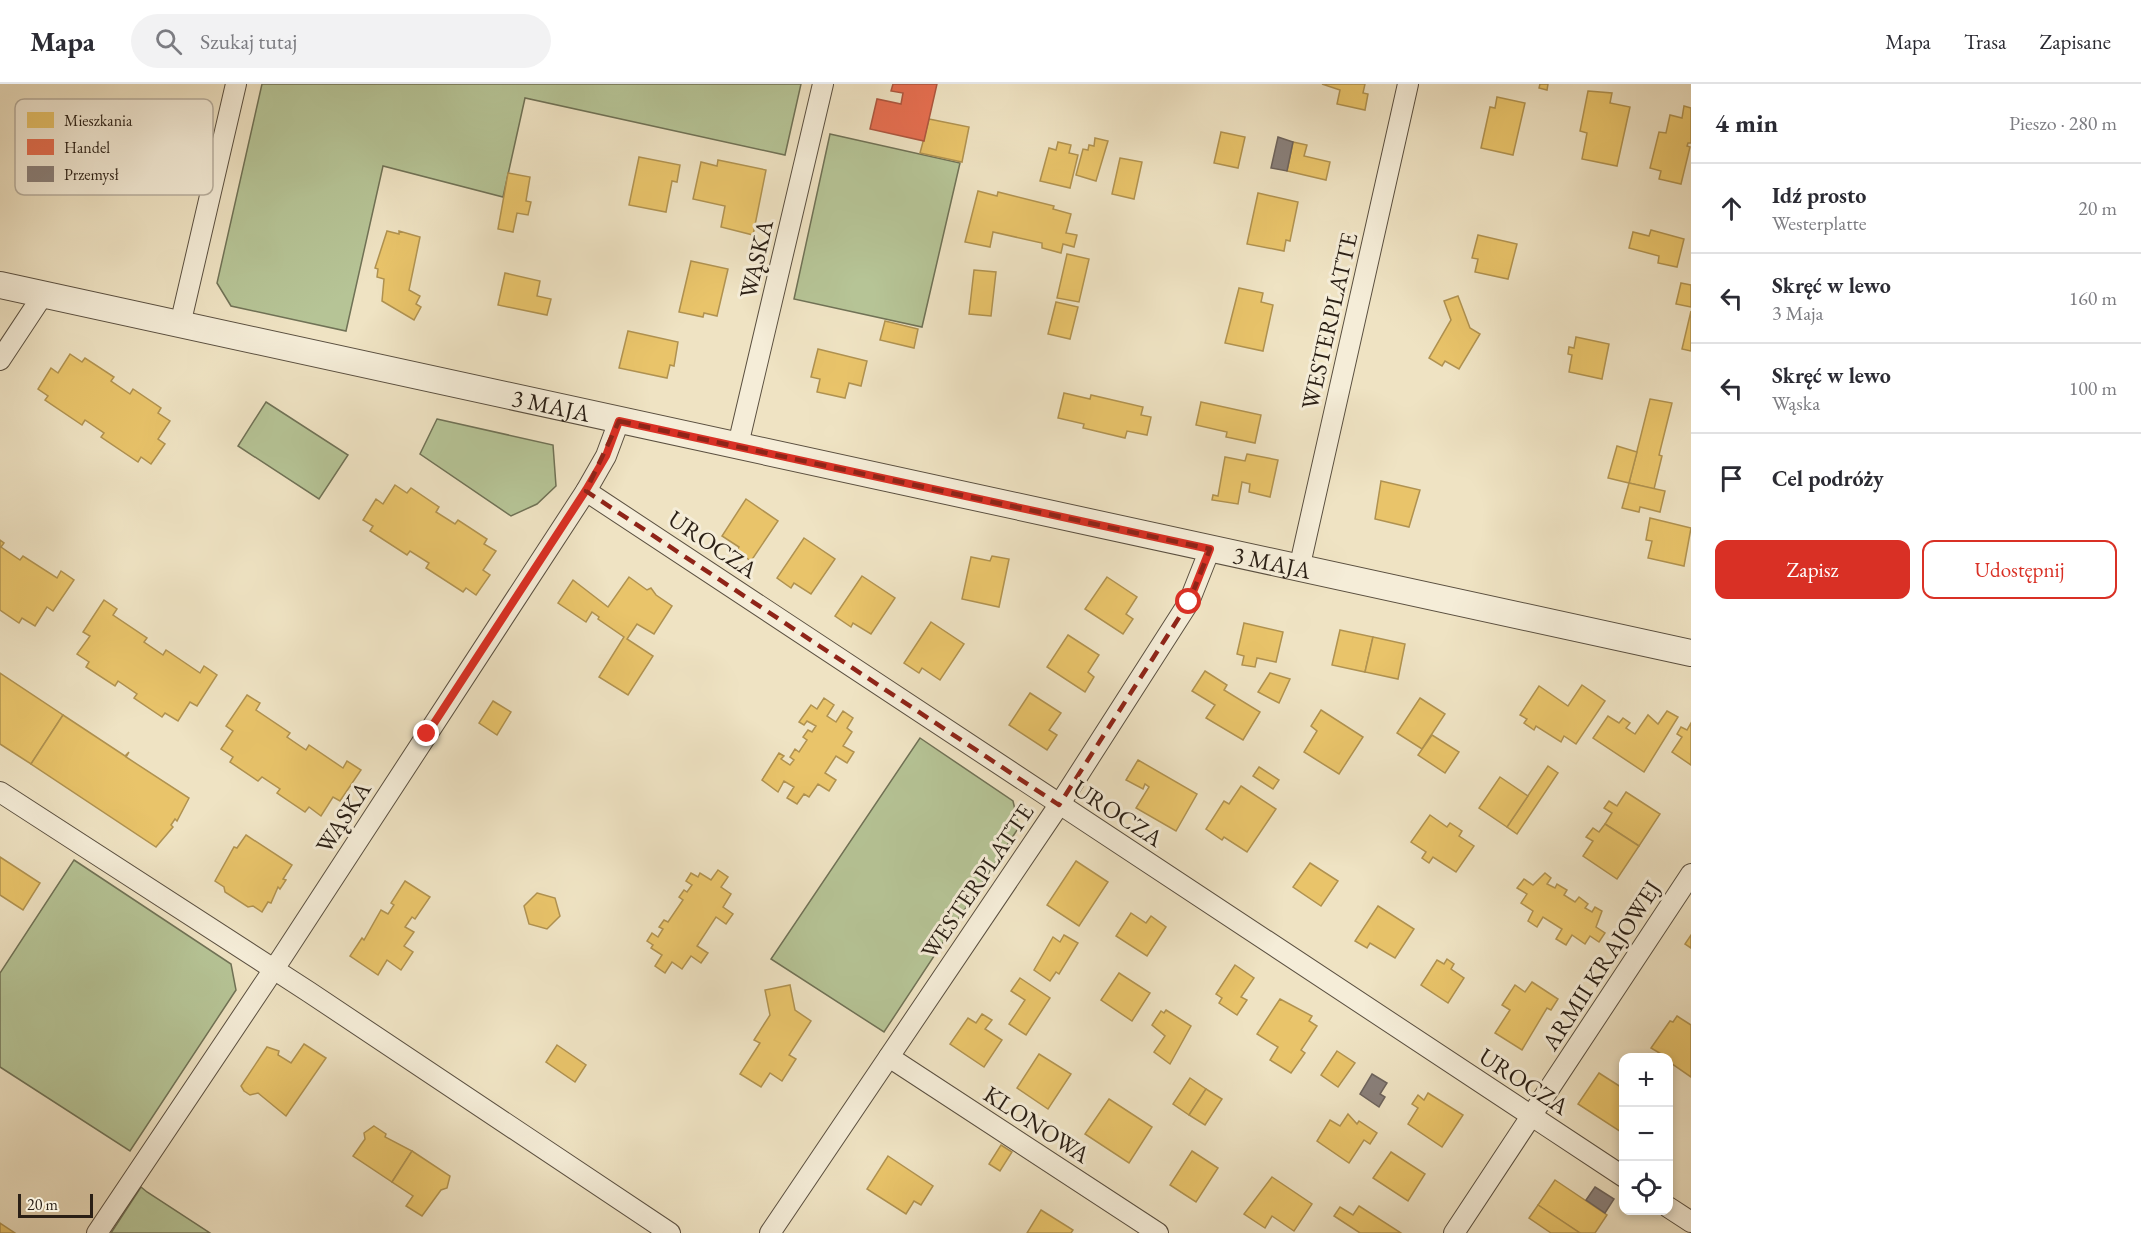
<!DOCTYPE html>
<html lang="pl">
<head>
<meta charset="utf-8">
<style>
  :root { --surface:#fff; --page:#f2f2f3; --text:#2b2b33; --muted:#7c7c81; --line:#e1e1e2; --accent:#d93025 }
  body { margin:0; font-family:"EB Garamond",serif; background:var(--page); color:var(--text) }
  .controls { position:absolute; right:18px; bottom:18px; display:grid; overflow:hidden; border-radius:12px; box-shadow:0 3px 9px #0003 }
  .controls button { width:54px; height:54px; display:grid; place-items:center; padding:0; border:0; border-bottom:2px solid var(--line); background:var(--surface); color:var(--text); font:30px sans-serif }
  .scale { position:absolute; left:18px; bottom:15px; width:75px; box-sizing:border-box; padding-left:6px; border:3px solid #2a1f15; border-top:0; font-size:16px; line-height:21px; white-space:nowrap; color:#2a1f15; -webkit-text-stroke:4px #f5edd8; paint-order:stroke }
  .stop { position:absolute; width:18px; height:18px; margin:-14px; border:4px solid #d93025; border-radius:50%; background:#fff }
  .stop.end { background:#d93025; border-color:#fff; box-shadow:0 2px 6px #0008 }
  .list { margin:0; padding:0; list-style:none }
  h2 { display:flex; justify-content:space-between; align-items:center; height:78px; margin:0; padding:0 24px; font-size:26px }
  h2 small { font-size:20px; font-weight:400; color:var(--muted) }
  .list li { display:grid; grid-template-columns:39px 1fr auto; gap:18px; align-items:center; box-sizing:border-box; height:90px; padding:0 24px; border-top:2px solid var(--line) }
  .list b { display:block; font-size:22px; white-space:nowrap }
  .list p { margin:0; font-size:20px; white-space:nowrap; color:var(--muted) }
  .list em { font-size:20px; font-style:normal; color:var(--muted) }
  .actions { display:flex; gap:12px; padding:18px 24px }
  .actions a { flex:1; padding:14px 0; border:2px solid var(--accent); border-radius:12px; text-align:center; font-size:21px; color:var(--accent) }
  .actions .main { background:var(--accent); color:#fff }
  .icon { flex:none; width:33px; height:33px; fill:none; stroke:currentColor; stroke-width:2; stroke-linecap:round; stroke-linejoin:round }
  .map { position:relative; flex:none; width:1691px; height:1149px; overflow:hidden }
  header { display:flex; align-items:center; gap:36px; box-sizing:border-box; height:84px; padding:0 30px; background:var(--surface); border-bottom:2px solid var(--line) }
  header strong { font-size:28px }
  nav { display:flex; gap:33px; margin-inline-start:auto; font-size:21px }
  .search { width:420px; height:54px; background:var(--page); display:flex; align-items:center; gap:15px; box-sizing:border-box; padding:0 21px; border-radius:33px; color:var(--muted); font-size:22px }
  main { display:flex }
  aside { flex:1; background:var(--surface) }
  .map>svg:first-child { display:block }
  .green { fill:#b6c496; stroke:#707256; stroke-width:1.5 }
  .homes { fill:#e9c46a; stroke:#b09250; stroke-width:1.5 }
  .shops { fill:#e76f51; stroke:#ae573f; stroke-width:1.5 }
  .industry { fill:#8a817c; stroke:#6d645d; stroke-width:1.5 }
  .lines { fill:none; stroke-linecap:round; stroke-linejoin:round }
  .minor-casing { stroke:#5b5040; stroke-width:22 }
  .tertiary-casing { stroke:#5b5040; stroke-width:28 }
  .minor { stroke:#f5edd8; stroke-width:20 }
  .tertiary { stroke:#f5edd8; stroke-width:26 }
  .route { stroke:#d93025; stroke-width:8 }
  .marked { fill:none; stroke:#8f2418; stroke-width:4.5; stroke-dasharray:12 8; stroke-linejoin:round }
  .labels { text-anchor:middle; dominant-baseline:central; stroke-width:6; stroke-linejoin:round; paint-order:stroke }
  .street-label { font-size:24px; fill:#2a1f15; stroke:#f5edd8 }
  .key { fill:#f5edd8; stroke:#b8af9e; stroke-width:1.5 }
  .key-label { font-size:16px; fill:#2a1f15 }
</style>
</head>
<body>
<header>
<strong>Mapa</strong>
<div class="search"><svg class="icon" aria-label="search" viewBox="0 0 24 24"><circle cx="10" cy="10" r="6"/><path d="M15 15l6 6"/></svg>Szukaj tutaj</div>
<nav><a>Mapa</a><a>Trasa</a><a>Zapisane</a></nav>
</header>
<main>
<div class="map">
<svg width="1691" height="1149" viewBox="0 0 1691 1149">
  <rect width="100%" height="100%" fill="#efe3c3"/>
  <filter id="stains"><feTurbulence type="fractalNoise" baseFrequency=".00333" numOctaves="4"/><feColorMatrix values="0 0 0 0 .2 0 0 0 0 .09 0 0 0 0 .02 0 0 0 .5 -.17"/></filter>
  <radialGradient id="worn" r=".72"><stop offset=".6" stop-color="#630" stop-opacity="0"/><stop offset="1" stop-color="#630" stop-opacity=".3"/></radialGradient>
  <!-- green -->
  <g class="green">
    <path d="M262,0H801L785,71L525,14L503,113L383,82L346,247L231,222L217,199Z"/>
    <path d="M830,50L960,79L922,243L794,215Z"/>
    <path d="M266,318L348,371L319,415L238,362Z"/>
    <path d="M437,335L553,361L556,402L537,420L511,432L420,370Z"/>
    <path d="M920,654L1013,717L1019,743L884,948L771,875Z"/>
    <path d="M74,776L231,880L236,906L130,1067L0,983V889Z"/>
    <path d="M141,1103L147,1108L210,1149H111Z"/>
  </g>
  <!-- homes -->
  <g class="homes">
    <path d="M1322,0H1365L1363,9L1368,10L1365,26L1337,20L1340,6Z"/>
    <path d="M1540,0H1548L1547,6L1539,4Z"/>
    <path d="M1588,7L1612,9L1610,19L1630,23L1617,82L1582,75L1587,49L1580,47Z"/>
    <path d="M1497,13L1525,19L1513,71L1481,64L1490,23L1495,24Z"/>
    <path d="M1684,22L1691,24V59H1688L1687,62L1690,63L1681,100L1659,95L1661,87L1650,84L1659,48L1666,49L1670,31L1682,34Z"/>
    <path d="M929,35L969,43L962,78L920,69Z"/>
    <path d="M1221,48L1245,53L1238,84L1214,79Z"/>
    <path d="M1095,54L1108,57L1096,97L1076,91L1083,65L1088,66L1089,61L1094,62Z"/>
    <path d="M1058,58L1071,61L1069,69L1078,71L1070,104L1040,97L1049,64L1056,66Z"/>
    <path d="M1293,58L1307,61L1304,72L1330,78L1326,96L1287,87Z"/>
    <path d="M639,73L680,81L677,98L672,97L666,128L629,121Z"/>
    <path d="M1120,74L1142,78L1134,115L1112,110Z"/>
    <path d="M718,76L766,86L753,151L721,143L725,122L693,115L701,78L717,82Z"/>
    <path d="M508,89L530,93L526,117L531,118L528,131L517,129L513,148L498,145Z"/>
    <path d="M978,107L997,112L998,108L1054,122L1053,125L1071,130L1066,149L1077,151L1074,163L1063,160L1061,169L1042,164V159L993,148L990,163L965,158Z"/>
    <path d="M1258,109L1298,118L1290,157L1286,156L1284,167L1247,160Z"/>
    <path d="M1651,146L1684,155L1677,183L1658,179L1659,172L1629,164L1633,148L1649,152Z"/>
    <path d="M387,147L399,150V147L420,153L409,206L420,212L416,220L421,223L414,236L382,217L384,195L377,193L378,185L375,184Z"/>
    <path d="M1478,151L1517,160L1508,195L1475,188L1478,175L1472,174Z"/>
    <path d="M1067,170L1089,175L1079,218L1057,214Z"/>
    <path d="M691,177L728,185L717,232L704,229L703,233L679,228Z"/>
    <path d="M974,186L996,188L991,232L969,230Z"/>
    <path d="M505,189L540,197L537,212L551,215L547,231L498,221Z"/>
    <path d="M1681,199L1691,201V223L1676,220Z"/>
    <path d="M1239,204L1263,209L1261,218L1273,221L1263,267L1225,259Z"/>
    <path d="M1458,212L1470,244L1480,250L1459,285L1445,277L1442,282L1429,274L1451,236L1444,217Z"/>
    <path d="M1056,218L1078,223L1070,255L1048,250Z"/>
    <path d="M1691,227V267L1682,265Z"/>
    <path d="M885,237L918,245L914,264L880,256Z"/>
    <path d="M628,247L678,258L674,282L670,281L667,294L619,284Z"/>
    <path d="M1576,253L1609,260L1602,295L1569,288L1572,271L1568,270L1569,263L1574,264Z"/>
    <path d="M818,265L867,277L861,302L849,299L845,314L817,308L820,295L811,293Z"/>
    <path d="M70,270L82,278L85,274L114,293L111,297L130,310L133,305L161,324L158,329L170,337L158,355L165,360L151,380L141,373L138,378L101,353L104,349L85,336L82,341L45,316L48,312L38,305L51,284L58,289Z"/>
    <path d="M1064,309L1090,315L1091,311L1143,323L1141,331L1151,333L1147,351L1127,347L1125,354L1083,344L1084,340L1058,334Z"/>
    <path d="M1650,315L1672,319L1659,371L1662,372L1654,405L1629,399Z"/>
    <path d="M1201,318L1261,331L1255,359L1226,353L1227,348L1196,341Z"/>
    <path d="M1617,362L1637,368L1629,399L1608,394Z"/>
    <path d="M1247,370L1278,376L1270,413L1249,408L1250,400L1242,398L1238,420L1212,416L1213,411L1218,412L1225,373L1245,377Z"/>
    <path d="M1381,397L1420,406L1409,443L1375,435Z"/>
    <path d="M1629,399L1665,407L1660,428L1640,423L1639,428L1622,424Z"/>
    <path d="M395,401L407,409L411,404L439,423L436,428L455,440L458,436L487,455L484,460L496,467L483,486L490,491L476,511L466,504L463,508L426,484L429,479L410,467L407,471L370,447L373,442L363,436L376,415L383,420Z"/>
    <path d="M746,415L778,437L751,477L736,467L739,463L722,452Z"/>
    <path d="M1650,434L1691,444L1684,482L1648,474L1652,457L1646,456Z"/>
    <path d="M804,454L835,475L811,510L794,499L791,504L777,494Z"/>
    <path d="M0,456L4,459L1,463L20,476L23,472L57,494L61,487L74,496L53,527L47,523L35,542L22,534L19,539L0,526Z"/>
    <path d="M992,472L1009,475L999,523L962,515L971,473L990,477Z"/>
    <path d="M862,492L895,514L871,550L853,539L851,543L835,532Z"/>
    <path d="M629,493L647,506L651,504L656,511L672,522L654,550L637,540L627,555L653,572L628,611L599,593L624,553L598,535L599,533L592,528L586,538L558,519L573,496L608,523Z"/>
    <path d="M1107,493L1137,513L1126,530L1133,535L1123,550L1085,525Z"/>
    <path d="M104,516L117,525L113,531L147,554L144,558L163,571L166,566L200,589L204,582L217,591L197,622L190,618L178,637L165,629L162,633L134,614L137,610L118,597L115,602L86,583L89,578L77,570L90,552L83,548Z"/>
    <path d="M931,538L964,560L940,596L922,584L919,589L904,579Z"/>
    <path d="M1244,539L1283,548L1276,578L1257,574L1255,583L1242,581L1244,572L1237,570Z"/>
    <path d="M1340,546L1373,553L1365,588L1332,581Z"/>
    <path d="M1068,551L1099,571L1088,588L1094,593L1085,608L1047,583Z"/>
    <path d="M1373,553L1405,560L1398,595L1365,588Z"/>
    <path d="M1205,587L1227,601L1224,606L1260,628L1243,656L1206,634L1215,621L1192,607Z"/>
    <path d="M0,589L63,631L31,680L0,660Z"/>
    <path d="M1270,589L1290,595L1279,619L1258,608Z"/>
    <path d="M1582,601L1605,617L1576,660L1564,652L1561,658L1536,642L1534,646L1524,639L1527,635L1520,631L1539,602L1568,622Z"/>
    <path d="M1030,609L1061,629L1049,646L1057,651L1047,666L1009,641Z"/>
    <path d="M247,611L260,619L256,626L290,649L287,653L306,666L309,661L343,684L347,677L361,686L340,717L333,713L321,732L309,723L305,728L277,709L280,705L262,693L258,697L230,678L233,673L221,665L233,647L226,642Z"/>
    <path d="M824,614L834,621L827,632L836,638L843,627L853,634L847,644L852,648L843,662L854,668L847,679L836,672L825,689L836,696L829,707L818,700L809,713L804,710L797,720L787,714L794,703L784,697L778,708L762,696L779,669L784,672L781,675L790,681L794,676L790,673L795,665L799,668L807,656L803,653L808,646L812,648L816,642L807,637L804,641L799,638L811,621L817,625Z"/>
    <path d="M1420,614L1445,630L1422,665L1397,649Z"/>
    <path d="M493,617L511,628L497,651L479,639Z"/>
    <path d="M1321,626L1363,653L1339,690L1304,668L1317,647L1311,642Z"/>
    <path d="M1667,627L1678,633L1644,688L1593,654L1608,632L1619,639L1623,634L1630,639L1626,644L1635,650L1648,631L1658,640Z"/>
    <path d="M63,631L125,672L129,668L126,673L189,714L177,737L175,735L171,741L173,743L156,763L31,680Z"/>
    <path d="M1691,639V681L1672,668L1682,653L1677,650L1681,643L1687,646Z"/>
    <path d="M1432,651L1459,668L1445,689L1418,671Z"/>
    <path d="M1138,676L1197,710L1176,747L1136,724L1149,703L1145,700L1143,705L1126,696Z"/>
    <path d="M1548,682L1558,689L1517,750L1507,743Z"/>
    <path d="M1259,683L1279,696L1273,705L1253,692Z"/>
    <path d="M1500,693L1528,712L1507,743L1479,724Z"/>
    <path d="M1241,702L1276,725L1247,768L1224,753L1222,756L1206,745L1224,717L1229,720Z"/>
    <path d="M1626,708L1660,730L1639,762L1605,740L1612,729L1604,724L1609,717L1617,722Z"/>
    <path d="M1430,731L1447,743L1450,739L1462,747L1459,752L1474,762L1456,788L1433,773L1429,779L1422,774L1426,768L1411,758Z"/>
    <path d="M1605,740L1639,762L1617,795L1583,772L1593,757L1586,753L1593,744L1599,748Z"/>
    <path d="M246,751L292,781L283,795L286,796L280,805L278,803L271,819L268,818L262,828L253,822L248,823L225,808L224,803L215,797L234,763L237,764Z"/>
    <path d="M0,773L40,799L23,826L0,811Z"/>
    <path d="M1076,777L1108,798L1079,842L1047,821Z"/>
    <path d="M1310,779L1338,797L1321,822L1293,803Z"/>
    <path d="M718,786L728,793L721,803L731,810L723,823L733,830L726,840L716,833L697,862L708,869L701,879L691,872L682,885L672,878L665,889L655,882L662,871L651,864L653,861L647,857L652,849L658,853L663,845L659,843L664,836L668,838L683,816L679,813L684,806L687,808L692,801L686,797L691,789L698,793L700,789L711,796Z"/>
    <path d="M1545,789L1551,794L1547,800L1555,804L1557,800L1567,806L1564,811L1575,818L1579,813L1588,820L1585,824L1592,828L1595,823L1602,827L1596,843L1605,849L1599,858L1590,852L1585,860L1572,851L1566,861L1556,855L1562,845L1543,833L1537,843L1528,837L1533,827L1521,819L1527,810L1517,804L1524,795L1533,801Z"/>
    <path d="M405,797L430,813L415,835L412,833L405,843L414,848L404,862L413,868L401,886L387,876L378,891L350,872L362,854L364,856L381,826L388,830L394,821L391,819Z"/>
    <path d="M537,809L555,814L560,832L547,845L529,840L524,822Z"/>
    <path d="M1378,822L1414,845L1395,874L1370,859L1367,864L1355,857Z"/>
    <path d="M1131,829L1146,839L1151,832L1166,843L1147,872L1116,852Z"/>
    <path d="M1064,851L1078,859L1059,890L1056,888L1050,897L1034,886L1053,853L1060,858Z"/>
    <path d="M1691,851V864L1685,860Z"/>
    <path d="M1447,875L1454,880L1451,885L1464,894L1448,919L1421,901L1437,876L1444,880Z"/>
    <path d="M1235,881L1254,894L1241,913L1247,916L1237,931L1219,919L1222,914L1216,910Z"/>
    <path d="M1119,889L1150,909L1132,937L1101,916Z"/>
    <path d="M1020,894L1050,914L1026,951L1009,940L1025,916L1011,907Z"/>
    <path d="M1532,898L1558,915L1551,926L1547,924L1522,966L1495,949L1510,926L1502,921L1515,901L1525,908Z"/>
    <path d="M790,901L795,926L811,937L789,971L796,975L782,997L770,989L761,1003L740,990L760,959L754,956L770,931L765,906Z"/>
    <path d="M1280,915L1312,932L1309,937L1317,942L1301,966L1305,969L1291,989L1270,976L1278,963L1257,950Z"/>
    <path d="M1166,926L1191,942L1170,980L1154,968L1165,952L1152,941L1161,927L1164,929Z"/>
    <path d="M982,930L992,936L985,945L1002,956L984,983L950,960L968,934L976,939Z"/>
    <path d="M1677,932L1691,941V993L1668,977V974L1651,964L1670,937L1673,938Z"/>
    <path d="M304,960L326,974L286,1032L258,1009L250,1011L244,1007L241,1002L267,963L279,967L278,971L291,979Z"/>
    <path d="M557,961L586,981L575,998L546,978Z"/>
    <path d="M1337,967L1355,979L1338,1003L1321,991Z"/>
    <path d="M1039,970L1071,990L1048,1025L1017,1004Z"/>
    <path d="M1599,989L1624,1005L1621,1048L1578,1020Z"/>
    <path d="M1190,994L1206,1005L1189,1031L1173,1020Z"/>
    <path d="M1206,1005L1222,1015L1205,1041L1189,1031Z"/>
    <path d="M1428,1009L1463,1031L1442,1063L1408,1040L1418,1024L1412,1020L1418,1011L1424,1016Z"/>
    <path d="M1109,1015L1152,1043L1129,1079L1085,1050Z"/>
    <path d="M1348,1030L1357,1040L1359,1037L1377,1049L1370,1060L1364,1056L1349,1079L1317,1057L1330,1036L1340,1042Z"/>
    <path d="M374,1042L386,1050L385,1053L412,1067L392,1098L353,1072L365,1055L364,1049Z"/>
    <path d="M1001,1061L1012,1068L1000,1087L989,1080Z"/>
    <path d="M412,1067L450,1092L447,1104L441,1106L422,1132L406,1122L413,1112L392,1098Z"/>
    <path d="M1192,1067L1218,1084L1196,1118L1170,1101Z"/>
    <path d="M1391,1068L1425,1090L1408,1117L1373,1094Z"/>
    <path d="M888,1072L933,1102L921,1121L914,1117L906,1130L867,1105Z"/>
    <path d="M1272,1093L1312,1120L1294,1147L1272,1132L1265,1144L1244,1130Z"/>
    <path d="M1555,1096L1607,1131L1595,1149H1580L1538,1121Z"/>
    <path d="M1538,1121L1580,1149H1551L1529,1134Z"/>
    <path d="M1359,1122L1401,1149H1360L1334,1132L1340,1123L1353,1131Z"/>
    <path d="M1041,1126L1073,1146L1071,1149H1027Z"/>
    <path d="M0,1139L15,1149H0Z"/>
  </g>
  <!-- shops -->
  <path class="shops" d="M893,0H937L924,57L870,45L877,15L901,20L903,9L891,7Z"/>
  <!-- industry -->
  <g class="industry">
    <path d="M1278,53L1293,58L1287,87L1271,84Z"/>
    <path d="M1372,990L1387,999L1380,1010L1385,1013L1379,1023L1360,1010Z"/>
    <path d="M1595,1103L1614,1115L1605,1129L1586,1116Z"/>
  </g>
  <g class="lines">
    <defs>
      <g id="minor">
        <path d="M180,241L236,0"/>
        <path d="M0,276L43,211"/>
        <path d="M738,361L823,0"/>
        <path d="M586,407L1624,1093"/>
        <path d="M1299,485L1408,0"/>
        <path d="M0,708L309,908L670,1149"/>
        <path d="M889,973L1158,1149"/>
        <path d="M1668,1123L1691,1138"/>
        <path d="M97,1149L282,873L586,407L606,372L619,337"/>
        <path d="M770,1149L1059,721L1189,518L1210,465"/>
        <path d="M1454,1149L1691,790"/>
      </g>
      <g id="tertiary">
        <path id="s1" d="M0,201L1691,569"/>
      </g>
    </defs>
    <!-- minor casing -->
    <use href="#minor" class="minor-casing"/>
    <!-- tertiary casing -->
    <use href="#tertiary" class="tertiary-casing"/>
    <!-- minor -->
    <use href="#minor" class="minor"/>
    <!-- tertiary -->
    <use href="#tertiary" class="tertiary"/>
  </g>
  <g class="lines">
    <!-- route -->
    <path class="route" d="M427,650L586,406L606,372L619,337L1210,465L1189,518"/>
  </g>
  <!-- marked area -->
  <path class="marked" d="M619,337L1210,465L1189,518L1059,721L586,407Z"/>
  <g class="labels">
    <!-- street labels -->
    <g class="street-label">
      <text transform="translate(756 175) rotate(-77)">WĄSKA</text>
      <text transform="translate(1329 237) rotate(-77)">WESTERPLATTE</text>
      <text stroke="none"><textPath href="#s1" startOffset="564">3 MAJA</textPath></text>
      <text transform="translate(713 460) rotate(34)">UROCZA</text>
      <text stroke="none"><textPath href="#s1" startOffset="1302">3 MAJA</textPath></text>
      <text transform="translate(1118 729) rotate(33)">UROCZA</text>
      <text transform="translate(343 733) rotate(-57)">WĄSKA</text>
      <text transform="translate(977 797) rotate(-56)">WESTERPLATTE</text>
      <text transform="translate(1601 881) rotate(-57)">ARMII KRAJOWEJ</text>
      <text transform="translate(1524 997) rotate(33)">UROCZA</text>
      <text transform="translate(1037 1040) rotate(33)">KLONOWA</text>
    </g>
  </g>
  <!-- legend -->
  <rect x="15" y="15" width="198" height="96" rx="9" class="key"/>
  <rect x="27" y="28" width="27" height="16" fill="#e9c46a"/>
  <rect x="27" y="55" width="27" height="16" fill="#e76f51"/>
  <rect x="27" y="82" width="27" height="16" fill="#8a817c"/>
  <g class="key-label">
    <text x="64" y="42">Mieszkania</text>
    <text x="64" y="69">Handel</text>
    <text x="64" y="96">Przemysł</text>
  </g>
  <rect width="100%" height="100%" filter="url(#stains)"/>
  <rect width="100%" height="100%" fill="url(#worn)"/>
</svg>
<div class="controls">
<button>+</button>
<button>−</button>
<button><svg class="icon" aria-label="locate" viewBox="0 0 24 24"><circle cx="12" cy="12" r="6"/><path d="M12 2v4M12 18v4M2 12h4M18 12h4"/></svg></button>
</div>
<div class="scale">20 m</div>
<div class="stop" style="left:1189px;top:518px"></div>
<div class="stop end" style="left:427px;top:650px"></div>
</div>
<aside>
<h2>4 min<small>Pieszo · 280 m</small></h2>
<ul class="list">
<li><svg class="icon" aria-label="ahead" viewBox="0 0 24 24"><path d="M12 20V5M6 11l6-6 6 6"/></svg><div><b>Idź prosto</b><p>Westerplatte</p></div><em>20 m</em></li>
<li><svg class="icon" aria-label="left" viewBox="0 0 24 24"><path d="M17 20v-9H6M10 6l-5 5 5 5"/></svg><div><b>Skręć w lewo</b><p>3 Maja</p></div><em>160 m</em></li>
<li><svg class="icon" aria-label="left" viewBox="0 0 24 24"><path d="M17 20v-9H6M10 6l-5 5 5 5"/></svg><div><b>Skręć w lewo</b><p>Wąska</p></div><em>100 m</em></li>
<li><svg class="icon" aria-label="arrive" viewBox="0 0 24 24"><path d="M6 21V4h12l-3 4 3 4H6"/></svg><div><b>Cel podróży</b></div></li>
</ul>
<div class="actions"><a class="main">Zapisz</a><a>Udostępnij</a></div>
</aside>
</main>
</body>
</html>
